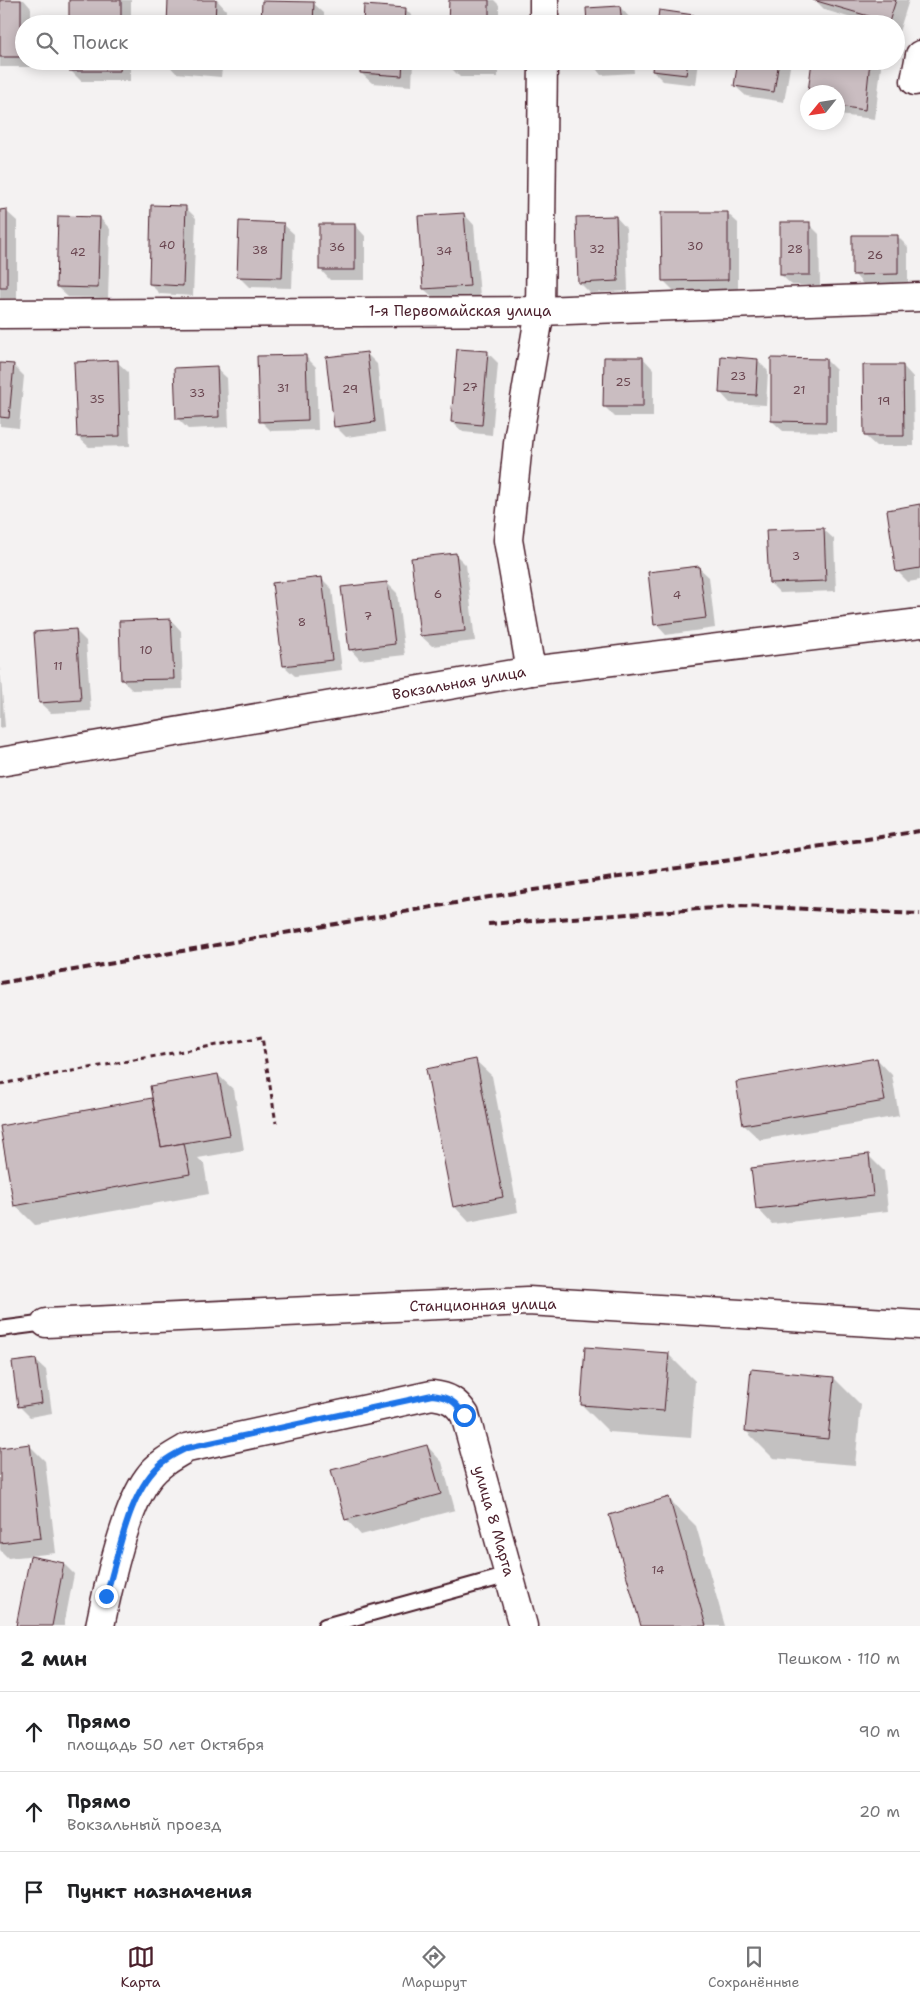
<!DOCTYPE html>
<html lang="ru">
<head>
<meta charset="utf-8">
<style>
  :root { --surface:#fff; --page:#f6f6f6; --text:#202124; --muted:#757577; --line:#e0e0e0; --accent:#4a1f2b }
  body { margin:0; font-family:"Shantell Sans",sans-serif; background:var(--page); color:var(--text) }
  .compass { position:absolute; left:800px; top:85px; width:45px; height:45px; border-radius:50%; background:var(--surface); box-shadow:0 2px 12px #0003; rotate:240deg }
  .stop { position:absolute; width:15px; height:15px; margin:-11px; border:4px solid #1a73e8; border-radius:50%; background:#fff }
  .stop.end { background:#1a73e8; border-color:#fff; box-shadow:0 1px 5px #0008 }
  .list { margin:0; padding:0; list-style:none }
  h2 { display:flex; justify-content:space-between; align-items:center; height:65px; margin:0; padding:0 20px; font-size:21px }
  h2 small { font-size:16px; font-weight:400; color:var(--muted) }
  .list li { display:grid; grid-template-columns:32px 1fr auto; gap:15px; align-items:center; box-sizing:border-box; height:80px; padding:0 20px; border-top:1px solid var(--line) }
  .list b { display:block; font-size:19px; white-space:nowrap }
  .list p { margin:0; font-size:16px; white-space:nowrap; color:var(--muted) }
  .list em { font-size:16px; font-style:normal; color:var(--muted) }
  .icon { flex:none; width:28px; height:28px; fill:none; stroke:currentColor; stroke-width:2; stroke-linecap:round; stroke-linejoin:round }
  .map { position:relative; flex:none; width:920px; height:1626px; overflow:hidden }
  .search { position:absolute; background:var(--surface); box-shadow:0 2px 12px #0003; left:15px; right:15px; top:15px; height:55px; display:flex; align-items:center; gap:12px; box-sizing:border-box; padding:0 18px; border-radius:28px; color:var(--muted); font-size:19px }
  .sheet { height:305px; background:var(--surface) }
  nav { display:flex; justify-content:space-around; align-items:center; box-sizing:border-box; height:70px; border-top:1px solid var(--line); background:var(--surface); font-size:14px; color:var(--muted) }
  nav a { display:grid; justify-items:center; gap:2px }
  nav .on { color:var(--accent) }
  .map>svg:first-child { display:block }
  .shadow { fill:#0003 }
  .building { fill:#cabdc1; stroke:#4a1f2b }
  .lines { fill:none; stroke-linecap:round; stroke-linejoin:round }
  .lane-casing { stroke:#4a1f2b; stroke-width:18 }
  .street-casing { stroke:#4a1f2b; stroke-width:31 }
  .secondary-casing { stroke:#4a1f2b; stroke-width:31 }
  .path { stroke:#4a1f2b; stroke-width:3; stroke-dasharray:5 4; stroke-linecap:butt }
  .lane { stroke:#fff; stroke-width:14 }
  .street { stroke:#fff; stroke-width:28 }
  .secondary { stroke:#fff; stroke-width:28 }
  .rail { stroke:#4a1f2b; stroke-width:4; stroke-dasharray:8 4; stroke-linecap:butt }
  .route { stroke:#1a73e8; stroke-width:6 }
  .labels { text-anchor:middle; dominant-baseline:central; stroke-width:5; stroke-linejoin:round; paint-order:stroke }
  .number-label { font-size:12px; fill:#6a4650 }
  .street-label { font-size:15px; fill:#4a1f2b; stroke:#fff }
</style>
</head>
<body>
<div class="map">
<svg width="920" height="1626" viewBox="0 0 920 1626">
  <rect width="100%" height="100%" fill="#f4f2f2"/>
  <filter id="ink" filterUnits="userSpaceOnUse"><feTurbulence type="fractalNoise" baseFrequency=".02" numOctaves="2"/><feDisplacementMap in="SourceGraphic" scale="10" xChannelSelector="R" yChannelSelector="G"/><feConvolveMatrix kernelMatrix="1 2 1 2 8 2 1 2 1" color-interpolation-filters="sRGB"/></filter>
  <g filter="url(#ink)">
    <!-- shadow -->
    <g class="shadow">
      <path d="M0,0H24L31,8V24H24V61H31V67H0Z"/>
      <rect x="70" y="0" width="61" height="24"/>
      <path d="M170,0H217L226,10L225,24H168Z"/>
      <path d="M450,0H494L499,5V24H450Z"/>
      <path d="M815,0H909L899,32L896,31V24H871L825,10Z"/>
      <path d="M313,3L324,13V24H263Z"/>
      <path d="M620,7L630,18L631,24H588Z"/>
      <path d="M405,9L416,20L415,24H364Z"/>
      <path d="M693,16L701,24H659Z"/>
      <path d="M70,61H130V81H81L70,70Z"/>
      <path d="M165,61H223L221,77L176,73Z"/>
      <path d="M269,61H323V66L272,65Z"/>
      <path d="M362,61H413L412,86L372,83L361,73Z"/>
      <path d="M449,61H498V77H460L449,66Z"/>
      <path d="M590,61H633L634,73L601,75Z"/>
      <path d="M654,61H699L696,85L663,81L653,71Z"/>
      <path d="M739,61H791L784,102L746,96L735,86Z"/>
      <path d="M813,61H875L881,67L875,119L838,115V92H810Z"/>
      <path d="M186,208L196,218L193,296L160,294L150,284Z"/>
      <path d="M0,211H6L17,221V298H0Z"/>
      <path d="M727,213L738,223V290L674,291L663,280Z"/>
      <path d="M464,214L474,225L480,296L435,299L424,289Z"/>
      <path d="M616,217L626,228L628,291L590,293L579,282Z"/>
      <path d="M100,218L110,229L108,298L68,297L57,287Z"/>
      <path d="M283,224L294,234L292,288L249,287L238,276Z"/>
      <path d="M809,224L819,234L820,285H792L781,275Z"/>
      <path d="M355,225L365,236V280H330L320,269Z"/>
      <path d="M897,236L908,247V284L864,285L854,274Z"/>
      <path d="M458,350L488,353L498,363L492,435L463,432L452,422Z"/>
      <path d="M366,353L377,364L385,432L346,437L335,426Z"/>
      <path d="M305,356L316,367L318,430L271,431L261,421Z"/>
      <path d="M643,358L653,369V417H615L605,407Z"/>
      <path d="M757,360L768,371L766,405L730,403L720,392Z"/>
      <path d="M826,360L836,370V432L783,431L772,421Z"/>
      <path d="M117,362L128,372L130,446L89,447L78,437Z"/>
      <path d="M0,364L13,365L24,376L19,428L0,426Z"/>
      <path d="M903,366L913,377L914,446H876L865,436Z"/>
      <path d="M216,368L227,378L229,427L188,429L178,419Z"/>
      <path d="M920,506V580L908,582L898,572Z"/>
      <path d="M823,529L834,539L836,591L780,593L770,583Z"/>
      <path d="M455,554L466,565L475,641L432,646L421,636Z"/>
      <path d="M698,567L709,577L715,628L666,635L656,624Z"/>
      <path d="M321,578L332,589L342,670L295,676L284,666Z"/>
      <path d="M387,583L397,593L405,655L360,660L350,649Z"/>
      <path d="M171,620L181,631L183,689L132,690L122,680Z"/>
      <path d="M75,630L86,641L91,711L51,713L40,703Z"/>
      <path d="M0,667L5,727L0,728Z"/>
      <path d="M877,1059L892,1075L899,1116L760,1140L744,1125Z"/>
      <path d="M476,1061L492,1076L518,1212L469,1222L454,1206Z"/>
      <path d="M218,1075L234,1090L244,1150L198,1158L204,1164L209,1194L35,1225L15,1205L151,1100L154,1102Z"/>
      <path d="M868,1155L884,1171L888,1211L772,1224L757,1208Z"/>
      <path d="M668,1354L695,1381L691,1438L609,1432L582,1405Z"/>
      <path d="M35,1360L46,1370L52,1413L30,1417L19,1406Z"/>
      <path d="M834,1378L861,1405L855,1465L773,1458L746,1431Z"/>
      <path d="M30,1446L45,1461L56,1553L8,1558L0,1550V1449Z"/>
      <path d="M427,1446L442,1462L455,1510L361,1535L346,1519Z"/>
      <path d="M669,1499L696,1526L725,1626H642Z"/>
      <path d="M64,1564L74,1574L64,1626H17Z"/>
    </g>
    <!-- building -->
    <g class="building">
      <rect x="0" y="0" width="21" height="57"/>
      <rect x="69" y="0" width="52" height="24"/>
      <path d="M168,0H216L215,24H167Z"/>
      <path d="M449,0H489V24H448Z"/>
      <path d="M813,0H896L889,22Z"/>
      <path d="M262,1L314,2L313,24H261Z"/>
      <path d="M364,5L406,8L405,24H363Z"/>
      <path d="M620,6L622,24H587L586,8Z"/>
      <path d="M659,10L694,15L693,24H657Z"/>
      <path d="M69,61H121L120,71H69Z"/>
      <path d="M164,61H212L211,67L164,63Z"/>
      <path d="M361,61H403L402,76L360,73Z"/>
      <rect x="448" y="61" width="40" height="6"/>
      <path d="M589,61H624V62L589,65Z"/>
      <path d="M653,61H688L686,75L652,71Z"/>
      <path d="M738,61H779L774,92L734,86Z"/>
      <path d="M812,61H870L865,110L838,106V92H808Z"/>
      <path d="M151,205L186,206L183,286L149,284Z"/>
      <path d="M7,209V288H0V210Z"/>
      <path d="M661,212H728V280L662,281Z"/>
      <path d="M464,213L470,286L423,289L418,216Z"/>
      <path d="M58,216L100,217L98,288L56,287Z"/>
      <path d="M616,216L618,281L578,283L576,217Z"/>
      <path d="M239,221L284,223L282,278L237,277Z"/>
      <rect x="780" y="222" width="30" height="53"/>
      <rect x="319" y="224" width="36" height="46"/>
      <path d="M852,235H898V274L852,275Z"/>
      <path d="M457,349L488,351L482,425L451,422Z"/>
      <path d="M367,352L375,422L334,427L326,357Z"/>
      <path d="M306,355L308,420L259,422L257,356Z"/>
      <path d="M721,356L758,359L756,395L719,393Z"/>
      <path d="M604,357H643V407H603Z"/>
      <path d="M771,358L826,359V422L771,421Z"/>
      <path d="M118,360L120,436L77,437L74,362Z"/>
      <path d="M0,363L14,364L9,418L0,417Z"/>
      <path d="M863,365H903L904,436H864Z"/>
      <path d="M217,366L219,417L176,419L174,368Z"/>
      <path d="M920,504V568L896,572L887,510Z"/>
      <path d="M824,528L826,581L769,583L766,530Z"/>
      <path d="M456,553L465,631L420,636L411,558Z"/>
      <path d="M699,566L706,618L654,625L648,572Z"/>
      <path d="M322,577L332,660L283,666L272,583Z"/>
      <path d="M387,582L395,644L349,650L341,587Z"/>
      <path d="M171,619L174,679L121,680L119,621Z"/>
      <path d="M76,629L81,700L39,703L34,632Z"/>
      <path d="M877,1058L885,1101L743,1125L736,1082Z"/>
      <path d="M476,1059L503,1197L453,1207L426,1069Z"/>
      <path d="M218,1074L230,1135L161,1147L150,1086Z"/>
      <path d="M152,1098L161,1147L184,1143L190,1174L14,1206L0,1126Z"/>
      <path d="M869,1154L873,1196L756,1209L751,1168Z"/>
      <path d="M585,1347L669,1353L664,1411L581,1405Z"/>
      <path d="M36,1359L42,1403L18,1407L12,1362Z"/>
      <path d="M751,1369L834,1377L828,1439L745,1431Z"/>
      <path d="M30,1444L41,1538L0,1543V1448Z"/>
      <path d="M427,1445L441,1494L345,1520L331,1470Z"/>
      <path d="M669,1497L706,1626H641L609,1515Z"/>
      <path d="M30,1556L64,1563L52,1626H16Z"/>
    </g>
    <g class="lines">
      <defs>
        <g id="lane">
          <path d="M0,1329L46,1323"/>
          <path d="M325,1626L509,1575"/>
        </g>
        <g id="street">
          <path d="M544,24V0"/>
          <path d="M915,81L920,55"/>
          <path d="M0,314L540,311L920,297"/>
          <path d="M531,671L508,540L519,434L540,311L543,61"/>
          <path d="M0,762L531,671L920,623"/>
          <path d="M46,1323L528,1301L920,1325"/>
        </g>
        <path id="secondary" d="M100,1626C108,1587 125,1509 148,1478C158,1464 173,1456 187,1448L432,1395C448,1397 456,1401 465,1415L523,1626"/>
      </defs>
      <!-- lane casing -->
      <use href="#lane" class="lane-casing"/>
      <!-- street casing -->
      <use href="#street" class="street-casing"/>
      <!-- secondary casing -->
      <use href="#secondary" class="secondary-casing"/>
      <!-- path -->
      <path class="path" d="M0,1084L262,1037L276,1123"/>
      <!-- lane -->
      <use href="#lane" class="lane"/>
      <!-- street -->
      <use href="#street" class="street"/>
      <!-- secondary -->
      <use href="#secondary" class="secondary"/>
      <!-- rail -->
      <g class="rail">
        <path d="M488,924L742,906L920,914"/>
        <path d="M0,983L495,896L920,831"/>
      </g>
    </g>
  </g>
  <g class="lines" filter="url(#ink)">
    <!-- route -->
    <path class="route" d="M106,1596C119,1554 128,1490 163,1462C170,1456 179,1452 187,1448L432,1395C448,1397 456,1401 464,1415"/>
  </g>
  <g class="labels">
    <!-- number labels -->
    <g class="number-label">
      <text x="167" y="245">40</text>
      <text x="695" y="246">30</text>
      <text x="337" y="247">36</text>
      <text x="597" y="249">32</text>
      <text x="795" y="249">28</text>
      <text x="260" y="250">38</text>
      <text x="444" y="251">34</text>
      <text x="78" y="252">42</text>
      <text x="875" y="255">26</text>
      <text x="738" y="376">23</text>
      <text x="623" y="382">25</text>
      <text x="470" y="387">27</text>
      <text x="283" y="388">31</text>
      <text x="350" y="389">29</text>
      <text x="799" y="390">21</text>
      <text x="197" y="393">33</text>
      <text x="97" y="399">35</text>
      <text x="884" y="401">19</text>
      <text x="796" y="556">3</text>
      <text x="438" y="594">6</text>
      <text x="677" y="595">4</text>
      <text x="368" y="616">7</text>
      <text x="302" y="622">8</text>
      <text x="146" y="650">10</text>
      <text x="58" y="666">11</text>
      <text x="658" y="1570">14</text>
    </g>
    <!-- street labels -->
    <g class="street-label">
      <text x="460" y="311">1-я Первомайская улица</text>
      <text transform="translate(459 683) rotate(-10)">Вокзальная улица</text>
      <text transform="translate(483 1305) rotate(-1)">Станционная улица</text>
      <text transform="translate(494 1521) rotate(74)">улица 8 Марта</text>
    </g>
  </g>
</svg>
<svg class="compass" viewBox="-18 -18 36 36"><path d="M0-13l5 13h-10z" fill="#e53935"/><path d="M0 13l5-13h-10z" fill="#757577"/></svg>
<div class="stop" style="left:464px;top:1415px"></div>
<div class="stop end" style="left:106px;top:1596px"></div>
<div class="search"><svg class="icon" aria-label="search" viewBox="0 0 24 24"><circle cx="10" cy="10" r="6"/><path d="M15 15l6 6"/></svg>Поиск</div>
</div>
<section class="sheet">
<h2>2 мин<small>Пешком · 110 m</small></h2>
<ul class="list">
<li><svg class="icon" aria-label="ahead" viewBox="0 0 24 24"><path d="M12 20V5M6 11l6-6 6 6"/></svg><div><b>Прямо</b><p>площадь 50 лет Октября</p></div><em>90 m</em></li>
<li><svg class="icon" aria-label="ahead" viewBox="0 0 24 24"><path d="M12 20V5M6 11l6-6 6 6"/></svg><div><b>Прямо</b><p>Вокзальный проезд</p></div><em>20 m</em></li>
<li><svg class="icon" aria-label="arrive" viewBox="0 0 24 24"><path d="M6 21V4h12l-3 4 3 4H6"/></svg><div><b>Пункт назначения</b></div></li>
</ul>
</section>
<nav>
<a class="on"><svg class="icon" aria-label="map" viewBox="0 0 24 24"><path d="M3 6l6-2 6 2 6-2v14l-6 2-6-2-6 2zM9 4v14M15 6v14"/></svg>Карта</a>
<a><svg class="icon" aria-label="directions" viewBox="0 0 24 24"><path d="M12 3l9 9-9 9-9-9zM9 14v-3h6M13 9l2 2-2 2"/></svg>Маршрут</a>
<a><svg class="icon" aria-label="saved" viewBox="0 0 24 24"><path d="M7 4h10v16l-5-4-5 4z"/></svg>Сохранённые</a>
</nav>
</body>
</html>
